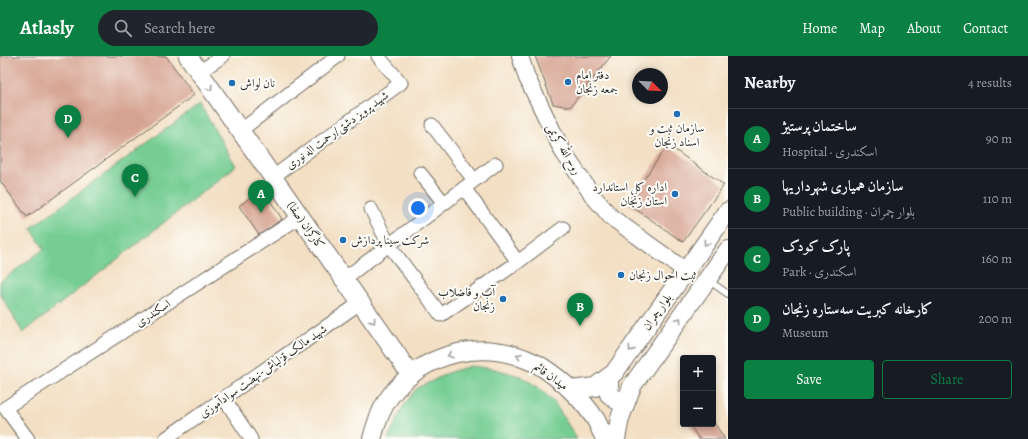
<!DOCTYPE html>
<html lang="en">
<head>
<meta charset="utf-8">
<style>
  :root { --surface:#171b24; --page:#20242c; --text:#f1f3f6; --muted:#9ea1a6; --line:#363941; --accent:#0b8043 }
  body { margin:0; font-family:Alegreya,Amiri,serif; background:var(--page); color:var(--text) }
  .controls { position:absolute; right:12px; bottom:12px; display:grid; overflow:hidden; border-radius:4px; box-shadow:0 2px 6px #0003 }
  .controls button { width:36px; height:36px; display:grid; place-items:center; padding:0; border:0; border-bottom:1px solid var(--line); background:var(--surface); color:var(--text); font:20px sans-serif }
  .compass { position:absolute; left:632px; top:12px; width:36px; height:36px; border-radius:50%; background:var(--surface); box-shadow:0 2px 6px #0003; rotate:114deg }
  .you { position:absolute; left:418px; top:152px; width:14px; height:14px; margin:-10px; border:3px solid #fff; border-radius:50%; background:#1a73e8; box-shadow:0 0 0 6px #1a73e833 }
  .badge { display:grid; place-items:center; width:26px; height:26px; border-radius:50%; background:var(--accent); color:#fff; font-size:13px; font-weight:700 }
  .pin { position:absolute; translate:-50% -33px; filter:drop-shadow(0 1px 2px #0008) }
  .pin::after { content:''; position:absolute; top:21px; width:14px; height:12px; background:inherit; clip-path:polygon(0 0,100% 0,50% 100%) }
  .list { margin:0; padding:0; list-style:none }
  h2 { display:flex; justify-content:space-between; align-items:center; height:52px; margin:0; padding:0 16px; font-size:17px }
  h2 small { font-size:13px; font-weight:400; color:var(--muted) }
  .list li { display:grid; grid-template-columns:26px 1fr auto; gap:12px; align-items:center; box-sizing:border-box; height:60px; padding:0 16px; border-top:1px solid var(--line) }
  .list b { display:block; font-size:15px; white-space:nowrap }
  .list p { margin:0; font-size:13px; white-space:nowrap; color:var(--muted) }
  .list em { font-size:13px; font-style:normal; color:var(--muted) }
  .actions { display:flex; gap:8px; padding:12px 16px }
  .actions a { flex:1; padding:9px 0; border:1px solid var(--accent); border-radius:4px; text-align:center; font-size:14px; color:var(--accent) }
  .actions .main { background:var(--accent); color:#fff }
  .icon { flex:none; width:22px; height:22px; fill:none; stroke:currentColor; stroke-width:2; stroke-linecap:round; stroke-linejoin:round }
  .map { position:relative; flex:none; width:728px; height:383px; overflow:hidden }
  header { display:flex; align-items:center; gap:24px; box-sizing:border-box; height:56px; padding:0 20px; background:var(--accent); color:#fff }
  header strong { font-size:19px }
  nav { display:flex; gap:22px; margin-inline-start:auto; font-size:14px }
  .search { width:280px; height:36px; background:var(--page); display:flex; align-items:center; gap:10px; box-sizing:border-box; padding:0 14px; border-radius:22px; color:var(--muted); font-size:15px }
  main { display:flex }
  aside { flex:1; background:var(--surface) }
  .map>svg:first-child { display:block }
  .green { fill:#75cd93; stroke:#507c5f }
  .building { fill:#d6a391 }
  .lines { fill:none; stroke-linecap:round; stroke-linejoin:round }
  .service-casing { stroke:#716a60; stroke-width:8 }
  .minor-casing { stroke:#716a60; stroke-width:15 }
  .tertiary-casing { stroke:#716a60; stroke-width:18 }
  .secondary-casing { stroke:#716a60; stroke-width:20 }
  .service { stroke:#fff; stroke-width:6 }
  .minor { stroke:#fff; stroke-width:13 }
  .tertiary { stroke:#fff; stroke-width:16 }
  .secondary { stroke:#fff; stroke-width:18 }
  .oneway { stroke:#a0a0a0 }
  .poi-dot { fill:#1f6fb2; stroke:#fdfcf7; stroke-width:1.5 }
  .labels { text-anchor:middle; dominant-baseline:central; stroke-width:4; stroke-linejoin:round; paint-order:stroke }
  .poi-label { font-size:12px; fill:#2b2b2b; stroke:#fdfcf7; text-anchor:start }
  .street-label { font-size:12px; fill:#2b2b2b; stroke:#fdfcf7 }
</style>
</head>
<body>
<header>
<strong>Atlasly</strong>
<div class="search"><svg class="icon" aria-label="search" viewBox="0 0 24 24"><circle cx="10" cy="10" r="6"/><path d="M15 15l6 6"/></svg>Search here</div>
<nav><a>Home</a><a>Map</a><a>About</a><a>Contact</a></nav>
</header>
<main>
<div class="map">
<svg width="728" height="383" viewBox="0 0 728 383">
  <rect width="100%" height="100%" fill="#fdfcf7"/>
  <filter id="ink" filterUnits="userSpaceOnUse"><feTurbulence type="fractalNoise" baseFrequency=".025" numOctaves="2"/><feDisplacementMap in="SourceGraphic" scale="8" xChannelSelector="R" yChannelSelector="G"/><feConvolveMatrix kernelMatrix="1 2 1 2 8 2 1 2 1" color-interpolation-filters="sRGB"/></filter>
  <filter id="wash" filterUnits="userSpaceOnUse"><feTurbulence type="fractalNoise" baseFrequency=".012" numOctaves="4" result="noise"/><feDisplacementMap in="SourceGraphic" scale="16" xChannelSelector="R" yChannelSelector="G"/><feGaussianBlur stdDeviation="0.9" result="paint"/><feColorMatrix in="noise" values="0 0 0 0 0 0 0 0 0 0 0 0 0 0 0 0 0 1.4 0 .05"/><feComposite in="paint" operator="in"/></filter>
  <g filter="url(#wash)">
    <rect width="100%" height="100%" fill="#f3dfc3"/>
    <!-- green -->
    <g class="green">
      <path d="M200,48L236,110L23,277L0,237V226L44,193L31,172Z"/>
      <path d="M471,310L495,313L520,320L538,331L554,346L577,383H388L404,349L416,333L450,316Z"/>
    </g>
    <g id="blocks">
      <!-- building -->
      <g class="building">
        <path d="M0,0H166L194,39L27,161L0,125Z"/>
        <path d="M535,0H611L570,51L553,48Z"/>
        <path d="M668,89L724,129L683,186L627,147Z"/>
        <path d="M262,132L282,163L259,179L239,150Z"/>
        <path d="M713,365L725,383H699L689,368H713Z"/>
      </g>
    </g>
  </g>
  <g filter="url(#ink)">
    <use href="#blocks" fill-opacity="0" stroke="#716a60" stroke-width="1"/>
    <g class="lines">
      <defs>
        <path id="service" d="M708,224L728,238"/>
        <g id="minor">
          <path d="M199,16L223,0"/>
          <path d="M432,69L474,124"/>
          <path d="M240,75L338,0"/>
          <path d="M420,117L444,147"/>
          <path d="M273,121L401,27L378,0"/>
          <path d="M464,132L518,206"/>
          <path d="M371,153L389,189L441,259L518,206L563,172"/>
          <path d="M344,223L496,108"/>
          <path d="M224,342L251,383"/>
          <path d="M28,383L5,352L300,161"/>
          <path d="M165,383L360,247"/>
        </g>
        <path id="tertiary" d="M520,0L527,22L563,96L593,140L611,161L686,215"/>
        <g id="secondary">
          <path d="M188,0L411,319"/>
          <path d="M609,321V338L616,344L627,343"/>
          <path d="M571,334L595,331L614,317L728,155"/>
          <path d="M372,383C376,367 381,352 391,339C424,297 480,283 528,304C533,306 538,308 542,311C562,324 582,343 596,364C599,370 602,377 605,383"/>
          <path d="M616,383L620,362L632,330L728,194"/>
        </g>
      </defs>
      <!-- service casing -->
      <use href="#service" class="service-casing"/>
      <!-- minor casing -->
      <use href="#minor" class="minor-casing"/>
      <!-- tertiary casing -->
      <use href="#tertiary" class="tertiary-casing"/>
      <!-- secondary casing -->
      <use href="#secondary" class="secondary-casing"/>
      <!-- service -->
      <use href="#service" class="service"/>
      <!-- minor -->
      <use href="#minor" class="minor"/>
      <!-- tertiary -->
      <use href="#tertiary" class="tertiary"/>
      <!-- secondary -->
      <use href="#secondary" class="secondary"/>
    </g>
    <!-- one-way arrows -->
    <defs><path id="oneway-chevron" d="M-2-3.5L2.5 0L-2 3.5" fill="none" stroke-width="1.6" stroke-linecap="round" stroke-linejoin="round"/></defs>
    <g class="oneway">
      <use href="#oneway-chevron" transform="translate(210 32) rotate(55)"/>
      <use href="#oneway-chevron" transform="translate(706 187) rotate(125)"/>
      <use href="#oneway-chevron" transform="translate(679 264) rotate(-55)"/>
      <use href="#oneway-chevron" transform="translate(373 265) rotate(55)"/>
      <use href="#oneway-chevron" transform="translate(631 293) rotate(125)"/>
      <use href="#oneway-chevron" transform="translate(450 299) rotate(162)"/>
      <use href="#oneway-chevron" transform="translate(519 300) rotate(-159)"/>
    </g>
  </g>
  <!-- markers -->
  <g class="poi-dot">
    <circle cx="568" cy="26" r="4"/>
    <circle cx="232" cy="27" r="4"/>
    <circle cx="677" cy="58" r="4"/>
    <circle cx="675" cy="138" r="4"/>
    <circle cx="343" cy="184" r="4"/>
    <circle cx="621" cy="219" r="4"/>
    <circle cx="503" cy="243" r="4"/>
  </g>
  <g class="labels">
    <!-- poi labels -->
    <g class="poi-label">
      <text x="576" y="19">دفتر امام<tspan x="576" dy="14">جمعه زنجان</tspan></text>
      <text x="240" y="27">نان لواش</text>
      <text x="677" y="72" text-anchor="middle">سازمان ثبت و<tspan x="677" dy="14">اسناد زنجان</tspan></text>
      <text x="667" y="131" text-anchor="end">اداره کل استاندارد<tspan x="667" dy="14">استان زنجان</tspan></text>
      <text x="351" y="184">شرکت سینا پردازش</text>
      <text x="629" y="219">ثبت احوال زنجان</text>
      <text x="495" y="236" text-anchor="end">آب و فاضلاب<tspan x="495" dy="14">زنجان</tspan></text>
    </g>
    <!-- street labels -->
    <g class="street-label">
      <text transform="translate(337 74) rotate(-36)">شهید پرویز دشتی/رحمت اله نوری</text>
      <text transform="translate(564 93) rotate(60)">روح الله کریمی</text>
      <text transform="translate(306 169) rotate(55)">کارگران (صفا)</text>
      <text transform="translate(657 256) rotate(-55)">بلوار چمران</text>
      <text transform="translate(153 257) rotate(-33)">اسکندری</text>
      <text transform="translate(263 315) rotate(-35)">شهید مالک قزلباش-نهضت سوادآموزی</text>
      <text transform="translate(551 320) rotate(35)">میدان قائم</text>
    </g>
  </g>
</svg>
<div class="controls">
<button>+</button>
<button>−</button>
</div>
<svg class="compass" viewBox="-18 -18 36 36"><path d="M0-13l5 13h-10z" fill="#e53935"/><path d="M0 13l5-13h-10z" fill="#9ea1a6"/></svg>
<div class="you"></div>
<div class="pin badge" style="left:261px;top:157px">A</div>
<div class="pin badge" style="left:580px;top:270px">B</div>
<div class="pin badge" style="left:135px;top:141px">C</div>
<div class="pin badge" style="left:68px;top:82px">D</div>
</div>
<aside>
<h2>Nearby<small>4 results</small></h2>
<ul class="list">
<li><span class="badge">A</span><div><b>ساختمان پرستیژ</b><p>Hospital · اسکندری</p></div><em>90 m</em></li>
<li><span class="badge">B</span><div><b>سازمان همیاری شهرداریها</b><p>Public building · بلوار چمران</p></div><em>110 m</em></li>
<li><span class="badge">C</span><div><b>پارک کودک</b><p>Park · اسکندری</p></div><em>160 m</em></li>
<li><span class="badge">D</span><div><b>کارخانه کبریت سه‌ستاره زنجان</b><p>Museum</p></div><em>200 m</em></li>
</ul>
<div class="actions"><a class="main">Save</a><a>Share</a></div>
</aside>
</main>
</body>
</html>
